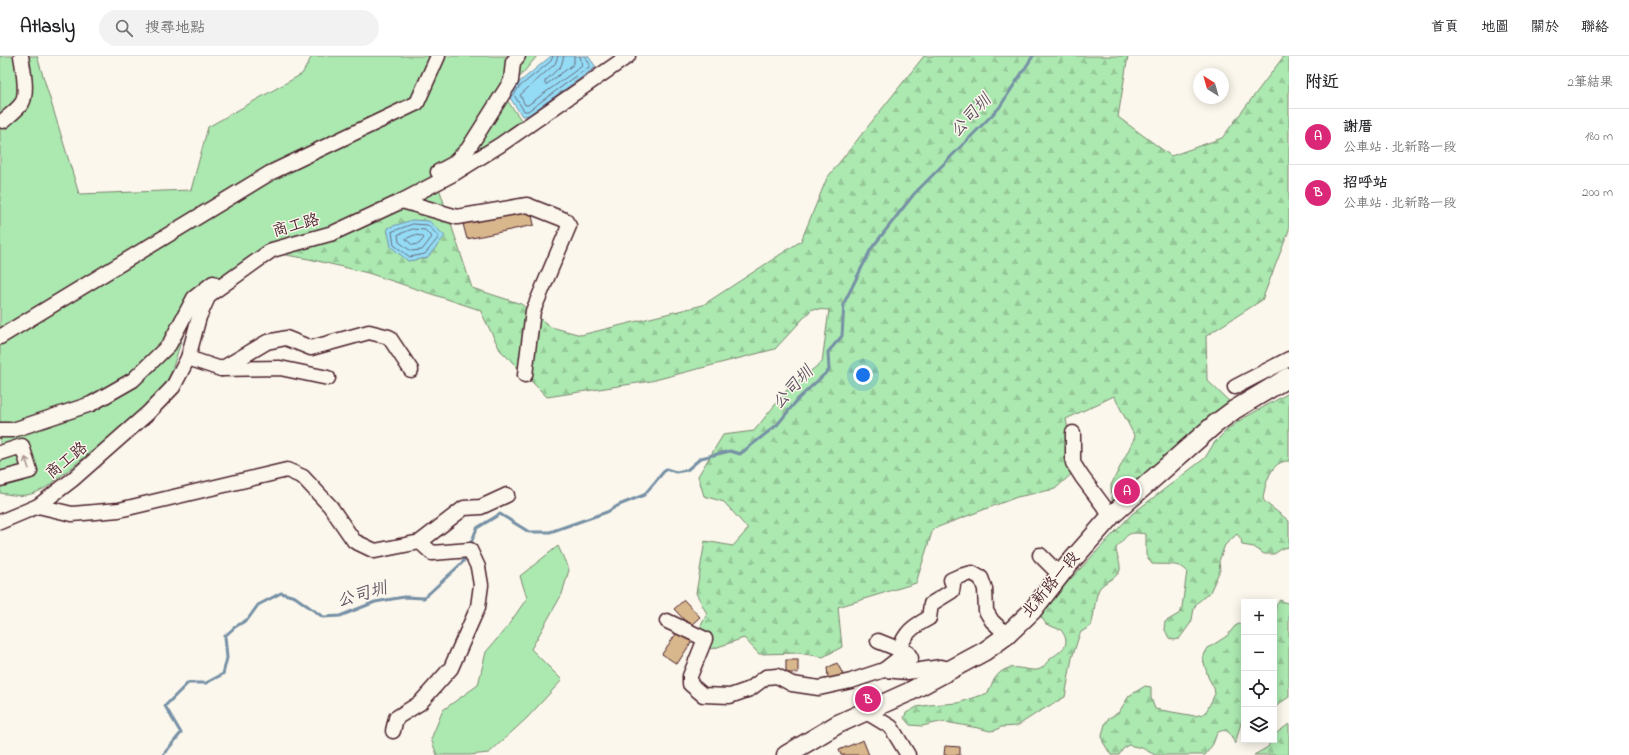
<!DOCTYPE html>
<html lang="zh-TW">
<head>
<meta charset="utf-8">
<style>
  :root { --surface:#fff; --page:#f2f2f2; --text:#202124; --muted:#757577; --line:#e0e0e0; --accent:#db2777 }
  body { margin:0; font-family:"Indie Flower","LXGW WenKai TC",sans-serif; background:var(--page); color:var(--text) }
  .controls { position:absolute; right:12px; bottom:12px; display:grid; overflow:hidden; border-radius:0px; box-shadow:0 2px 10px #0003 }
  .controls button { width:36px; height:36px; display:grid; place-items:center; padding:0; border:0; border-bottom:1px solid var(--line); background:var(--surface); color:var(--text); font:20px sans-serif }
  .compass { position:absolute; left:1193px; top:12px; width:36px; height:36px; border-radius:50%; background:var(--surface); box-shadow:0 2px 10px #0003; rotate:323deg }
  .you { position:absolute; left:863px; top:319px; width:14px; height:14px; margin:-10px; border:3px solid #fff; border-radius:50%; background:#1a73e8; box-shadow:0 0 0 6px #1a73e833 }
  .badge { display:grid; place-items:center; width:26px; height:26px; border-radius:50%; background:var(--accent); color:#fff; font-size:13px; font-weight:700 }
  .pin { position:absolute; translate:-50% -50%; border:2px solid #fff; box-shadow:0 1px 4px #0006 }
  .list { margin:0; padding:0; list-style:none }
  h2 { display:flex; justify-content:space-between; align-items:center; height:52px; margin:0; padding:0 16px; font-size:17px }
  h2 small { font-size:13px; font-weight:400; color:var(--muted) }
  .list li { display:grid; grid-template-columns:26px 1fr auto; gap:12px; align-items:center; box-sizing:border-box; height:56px; padding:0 16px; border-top:1px solid var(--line) }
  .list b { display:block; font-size:15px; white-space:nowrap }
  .list p { margin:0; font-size:13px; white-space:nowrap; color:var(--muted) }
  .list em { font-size:13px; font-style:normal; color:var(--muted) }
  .icon { flex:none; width:22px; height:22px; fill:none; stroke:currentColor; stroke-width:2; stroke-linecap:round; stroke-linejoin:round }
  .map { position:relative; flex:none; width:1289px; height:699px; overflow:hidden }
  header { display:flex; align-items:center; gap:24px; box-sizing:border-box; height:56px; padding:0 20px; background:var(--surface); border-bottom:1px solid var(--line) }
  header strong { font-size:19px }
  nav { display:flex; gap:22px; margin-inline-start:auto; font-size:14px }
  .search { width:280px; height:36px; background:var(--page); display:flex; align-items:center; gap:10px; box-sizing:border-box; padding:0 14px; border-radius:22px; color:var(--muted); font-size:15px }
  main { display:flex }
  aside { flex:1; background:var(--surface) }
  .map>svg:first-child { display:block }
  .green { fill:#abe9b0; stroke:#7a846e }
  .forest { fill:url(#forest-firs); stroke:#7a846e }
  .water { fill:#94dcf6; stroke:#7690a5 }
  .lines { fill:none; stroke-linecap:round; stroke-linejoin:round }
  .shore { stroke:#686b7c; stroke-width:1 }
  .stream { stroke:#7690a5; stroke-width:3 }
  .building { fill:#d9b78c; stroke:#4a1f2b }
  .minor-casing { stroke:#4a1f2b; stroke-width:17 }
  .major-casing { stroke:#4a1f2b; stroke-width:21 }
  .minor { stroke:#fbf7ec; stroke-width:14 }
  .major { stroke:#fbf7ec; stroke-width:18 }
  .oneway { stroke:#ab9695 }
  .labels { text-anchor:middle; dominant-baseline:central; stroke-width:3; stroke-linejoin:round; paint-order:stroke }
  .street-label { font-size:16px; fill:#4a1f2b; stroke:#fbf7ec }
  .water-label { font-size:17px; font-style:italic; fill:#5c4e5e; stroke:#fbf7ec }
</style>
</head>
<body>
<header>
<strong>Atlasly</strong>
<div class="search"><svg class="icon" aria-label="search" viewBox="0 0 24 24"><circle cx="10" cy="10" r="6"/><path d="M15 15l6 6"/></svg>搜尋地點</div>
<nav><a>首頁</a><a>地圖</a><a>關於</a><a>聯絡</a></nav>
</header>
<main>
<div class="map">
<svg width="1289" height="699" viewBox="0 0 1289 699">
  <defs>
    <pattern id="forest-firs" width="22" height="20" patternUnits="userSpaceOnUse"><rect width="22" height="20" fill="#abe9b0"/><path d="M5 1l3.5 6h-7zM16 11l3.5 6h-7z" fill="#95c798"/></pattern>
  </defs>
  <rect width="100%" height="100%" fill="#fbf7ec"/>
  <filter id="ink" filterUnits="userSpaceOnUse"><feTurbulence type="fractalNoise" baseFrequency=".025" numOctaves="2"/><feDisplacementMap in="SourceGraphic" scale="8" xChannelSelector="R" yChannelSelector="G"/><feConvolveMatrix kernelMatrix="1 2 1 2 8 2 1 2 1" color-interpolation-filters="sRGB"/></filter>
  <g filter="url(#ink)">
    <!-- green -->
    <g class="green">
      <path d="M0,0H37L79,138L191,134L208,71L302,18L312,0H537L504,40L524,68L435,121L331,172L262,193L194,245L171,317L157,343L50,429C31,441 22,441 0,437Z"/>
      <path d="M558,490L569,514L562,538L531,593L562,624L527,662L489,697L470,699H437L431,683L443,654L478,629L486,596L507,571L527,542L520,520Z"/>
    </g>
    <!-- forest -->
    <g class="forest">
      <path d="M924,0H1128L1118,61L1171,100L1222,82L1284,0H1289V174L1262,244L1206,280L1207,324L1235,351L1113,454L1111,429L1135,381L1114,340L1066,363L1076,414L1055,433L1017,441L933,473L916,527L838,551L842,591L823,601L798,597L759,598L744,582L712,593L694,583L707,558L696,537L705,485L733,490L748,473L724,446L704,440L698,420L723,379L754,375L787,334L822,306L829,254L812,253L775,293L651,325L547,341L500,294L480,254L368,217L309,203L263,195L332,175L436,123L472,232L521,248L551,271L581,279L703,249L801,185L827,122Z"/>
      <path d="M1289,337V405C1271,404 1265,428 1263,443L1266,447L1289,465V491L1283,492L1274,498H1264L1254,491L1242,489L1241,483L1237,478L1225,489L1223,494L1219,505L1220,514L1210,536L1197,547L1194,552L1192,564L1190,568L1179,583L1174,584L1169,582L1164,572L1165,566L1180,557L1182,551L1187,515C1179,506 1163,509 1152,508L1146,499V478C1125,475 1129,479 1116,492C1116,499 1121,506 1120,514C1118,522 1104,525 1099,533C1094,544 1095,558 1091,570L1081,576L1079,580L1072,602L1065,641L1040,655L1017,670L1001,671L996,674L990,675L978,672L951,667L940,666L922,670L910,669L904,662L906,657L917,651L929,649L958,647L988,637C992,627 996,617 1006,613C1016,609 1027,615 1037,614C1043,613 1045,608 1049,604C1061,594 1073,590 1061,574L1046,568L1040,559L1063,531L1132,458L1205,402L1214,387L1228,373L1242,363Z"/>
      <path d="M1280,544L1289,548V641L1280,647L1274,653V564L1276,548Z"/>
      <path d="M1239,568L1244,569V662L1241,667L1235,688C1231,679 1228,670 1217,677L1213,688L1205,699H1155L1142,692L1128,689L1123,693L1119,699H1111L1103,686L1102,680L1105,668L1108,663L1119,656L1129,640L1145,630L1151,631V642L1155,653L1195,660L1203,658L1207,654L1215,638L1214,632L1208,621L1203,603L1205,597L1208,592L1227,580L1235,570Z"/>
      <path d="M1289,668V699H1254L1268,691L1271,684H1274V679Z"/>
    </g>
    <!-- water -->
    <g class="water">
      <path d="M551,0H588L596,11L529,59L522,60L508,39L516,29Z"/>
      <path d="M412,164L429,165L445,180L427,202L408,205L391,191L387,172Z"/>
    </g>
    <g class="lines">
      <!-- shore -->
      <g class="shore">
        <path d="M553,0L551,5L519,31L514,39L524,55H528L589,11L590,9L585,0"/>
        <path d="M558,0L555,8L520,39L525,49H528L582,10L580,0"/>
        <path d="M564,0L561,10L545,25V28H547L574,8V0"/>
        <path d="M413,168L428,169L439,181L425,198L410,201L394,189L392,176Z"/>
        <path d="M413,173L425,174L432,181L422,194L411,195L399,186L398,179Z"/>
        <path d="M415,179L422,180L424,182L419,188L412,189L406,183Z"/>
      </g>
      <!-- stream -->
      <g class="stream">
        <path d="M471,487L477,472L500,458L529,476H550L607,456L619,449L644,439L666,413L676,416L687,414L701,402L730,395L740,398L777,369L799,342L829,314L828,296L842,280L844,247L871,193L914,138L999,52L1033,0"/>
        <path d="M163,699L181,677L165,650L188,627H206L223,618L227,602L225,580L235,571L248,563L258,549L281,537L295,541L323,561L340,560L375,546L404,541L424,542L463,506L464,503"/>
      </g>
    </g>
    <!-- building -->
    <g class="building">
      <path d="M531,154L534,169L467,183L463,168Z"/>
      <path d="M684,544L700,561L690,570L674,553Z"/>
      <path d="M678,575L692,585L677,608L662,598Z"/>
      <rect x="786" y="604" width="12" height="13"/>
      <path d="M837,607L845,622L829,628L827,612Z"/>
      <path d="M863,684L869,699H841L839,694Z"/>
      <path d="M945,690L960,691V699H944Z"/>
    </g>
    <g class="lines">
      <defs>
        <g id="minor">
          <path d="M3,65C10,59 17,54 22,47C28,36 23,12 21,0"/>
          <path d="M438,116L453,108L468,93L511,25L513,6L518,0"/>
          <path d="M402,145L457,161L527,149L565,164L569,170L533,255L525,319"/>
          <path d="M0,281L270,117L417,47L438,0"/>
          <path d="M188,302L221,313L267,286L286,282L311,292L369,276L389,281L411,314"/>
          <path d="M221,313L280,312L328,322"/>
          <path d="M1235,331L1289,303"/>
          <path d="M0,374H13L91,348L133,324L169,289L194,242L213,227"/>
          <path d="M1073,377V407L1082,421L1111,460"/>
          <path d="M0,397L22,390L30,415L0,423"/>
          <path d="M38,450L72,458L119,454L287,414L303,421L330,450L354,485L375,495L420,486L464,452L481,451L507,439"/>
          <path d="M0,466L38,450L72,424L148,357L173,331L188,302L199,261L209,239L272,194L333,177L402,145L455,117L500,89L628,0"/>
          <path d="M1040,499L1060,519"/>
          <path d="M667,565L705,583L690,620V628L703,639L730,640L750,633L766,621L777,620L792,628L819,632L851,625L884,614L907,616L941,611L952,614"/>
          <path d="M878,585L908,597L911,602L898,603L884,614"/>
          <path d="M899,593C906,576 912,571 929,562L931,548L952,535L953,529L951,524L960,520L972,517L981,522L985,533L986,555L992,565L1007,579"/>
          <path d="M866,656L891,671L908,699"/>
          <path d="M393,675L396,662L420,647L451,612L478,551L481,529L478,511L470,494L432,497L420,486"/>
        </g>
        <path id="major" d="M786,699L838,668L909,636L985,595L1007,579L1032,555L1068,509L1111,460L1130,443L1214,369L1234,354L1289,321"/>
      </defs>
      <!-- minor casing -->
      <use href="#minor" class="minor-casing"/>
      <!-- major casing -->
      <use href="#major" class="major-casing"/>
      <!-- minor -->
      <use href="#minor" class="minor"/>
      <!-- major -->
      <use href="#major" class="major"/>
    </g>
    <!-- one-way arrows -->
    <defs><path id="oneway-shaft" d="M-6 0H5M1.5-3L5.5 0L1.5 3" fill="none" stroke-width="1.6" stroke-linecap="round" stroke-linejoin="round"/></defs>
    <use class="oneway" href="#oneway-shaft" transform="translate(27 407) rotate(-108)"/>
  </g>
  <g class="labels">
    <!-- street labels -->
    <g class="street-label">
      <text transform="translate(296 170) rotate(-16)">商工路</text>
      <text transform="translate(67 405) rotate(-39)">商工路</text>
      <text transform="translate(1051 529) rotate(-50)">北新路一段</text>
    </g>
    <!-- water labels -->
    <g class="water-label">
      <text transform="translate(971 60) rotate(-47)">公司圳</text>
      <text transform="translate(793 332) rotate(-47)">公司圳</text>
      <text transform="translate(362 539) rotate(-16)">公司圳</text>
    </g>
  </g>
</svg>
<div class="controls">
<button>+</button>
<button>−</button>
<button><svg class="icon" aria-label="locate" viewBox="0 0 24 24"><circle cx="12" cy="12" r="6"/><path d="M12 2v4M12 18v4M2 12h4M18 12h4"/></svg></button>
<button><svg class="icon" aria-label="layers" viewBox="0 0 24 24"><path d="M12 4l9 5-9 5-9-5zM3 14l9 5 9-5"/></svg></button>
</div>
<svg class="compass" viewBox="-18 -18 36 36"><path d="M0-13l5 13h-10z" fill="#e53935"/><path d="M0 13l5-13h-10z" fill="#757577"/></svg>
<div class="you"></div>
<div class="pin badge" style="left:1127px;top:435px">A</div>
<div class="pin badge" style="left:868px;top:643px">B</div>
</div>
<aside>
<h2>附近<small>2筆結果</small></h2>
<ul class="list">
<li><span class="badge">A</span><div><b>謝厝</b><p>公車站 · 北新路一段</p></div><em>180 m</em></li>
<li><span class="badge">B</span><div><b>招呼站</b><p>公車站 · 北新路一段</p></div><em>200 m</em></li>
</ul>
</aside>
</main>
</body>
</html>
